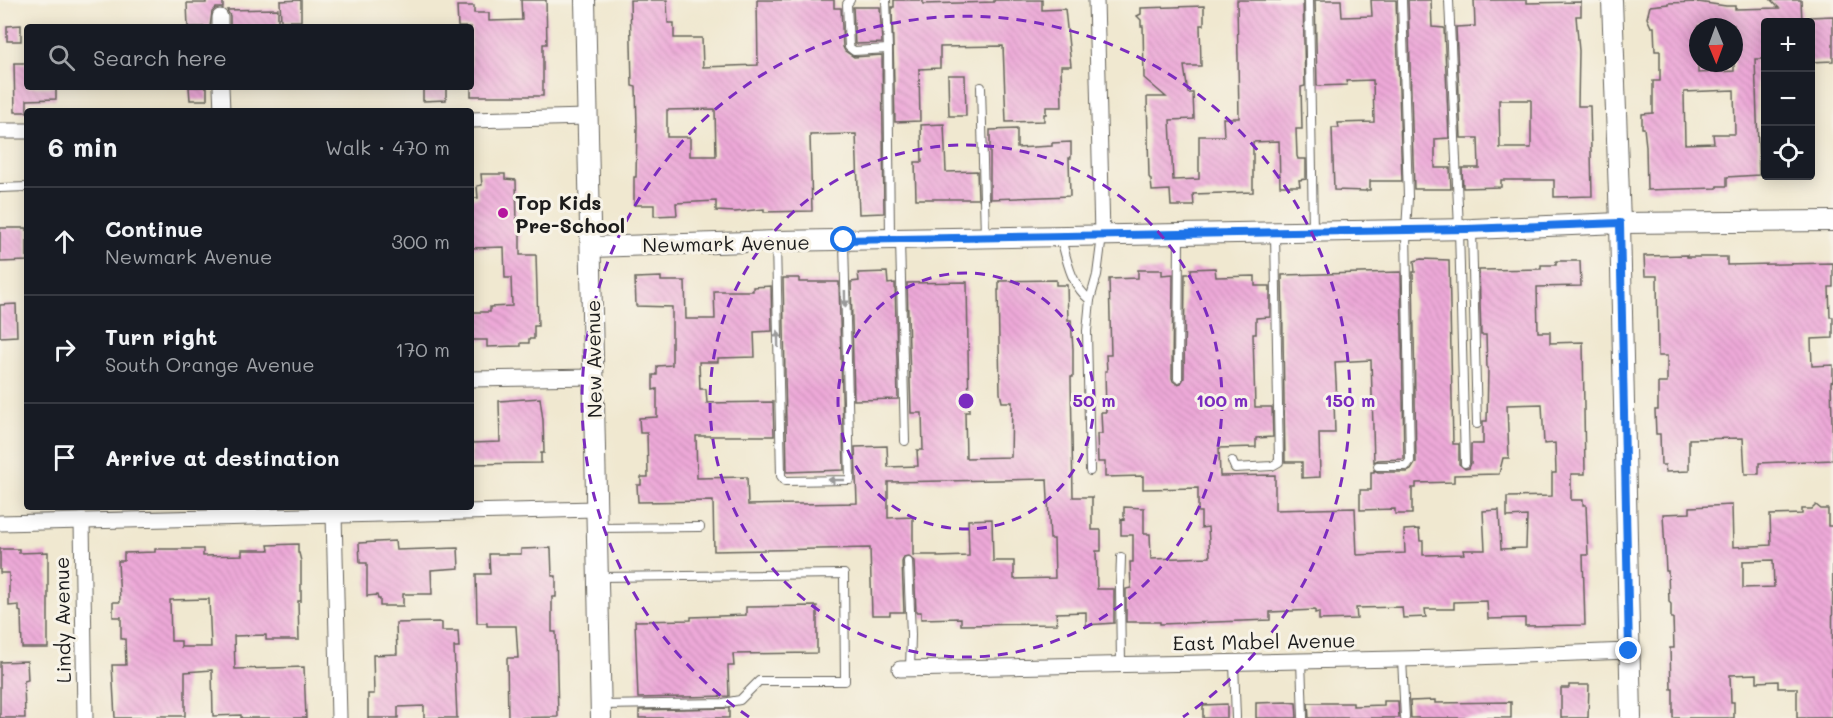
<!DOCTYPE html>
<html lang="en">
<head>
<meta charset="utf-8">
<style>
  :root { --surface:#171b24; --page:#242831; --text:#f1f3f6; --muted:#9ea1a6; --line:#363941 }
  body { margin:0; font-family:Mali,sans-serif; background:var(--page); color:var(--text) }
  .controls { position:absolute; right:18px; top:18px; display:grid; overflow:hidden; border-radius:6px; box-shadow:0 3px 15px #0003 }
  .controls button { width:54px; height:54px; display:grid; place-items:center; padding:0; border:0; border-bottom:2px solid var(--line); background:var(--surface); color:var(--text); font:30px sans-serif }
  .compass { position:absolute; left:1689px; top:18px; width:54px; height:54px; border-radius:50%; background:var(--surface); box-shadow:0 3px 15px #0003; rotate:179deg }
  .stop { position:absolute; width:18px; height:18px; margin:-14px; border:4px solid #1a73e8; border-radius:50%; background:#fff }
  .stop.end { background:#1a73e8; border-color:#fff; box-shadow:0 2px 6px #0008 }
  .list { margin:0; padding:0; list-style:none }
  h2 { display:flex; justify-content:space-between; align-items:center; height:78px; margin:0; padding:0 24px; font-size:26px }
  h2 small { font-size:20px; font-weight:400; color:var(--muted) }
  .list li { display:grid; grid-template-columns:39px 1fr auto; gap:18px; align-items:center; box-sizing:border-box; height:108px; padding:0 24px; border-top:2px solid var(--line) }
  .list b { display:block; font-size:22px; white-space:nowrap }
  .list p { margin:0; font-size:20px; white-space:nowrap; color:var(--muted) }
  .list em { font-size:20px; font-style:normal; color:var(--muted) }
  .icon { flex:none; width:33px; height:33px; fill:none; stroke:currentColor; stroke-width:2; stroke-linecap:round; stroke-linejoin:round }
  .map { position:relative; flex:none; width:1833px; height:718px; overflow:hidden }
  .search { position:absolute; background:var(--surface); box-shadow:0 3px 15px #0003; left:24px; top:24px; width:450px; height:66px; display:flex; align-items:center; gap:15px; box-sizing:border-box; padding:0 21px; border-radius:6px; color:var(--muted); font-size:22px }
  .panel { position:absolute; background:var(--surface); box-shadow:0 3px 15px #0003; left:24px; top:108px; width:450px; height:402px; border-radius:6px }
  .map>svg:first-child { display:block }
  .building { fill:url(#building-back-hatch); fill-rule:evenodd }
  .lines { fill:none; stroke-linecap:round; stroke-linejoin:round }
  .service-casing { stroke:#66635b; stroke-width:10 }
  .minor-casing { stroke:#66635b; stroke-width:17 }
  .tertiary-casing { stroke:#66635b; stroke-width:22 }
  .service { stroke:#fff; stroke-width:8 }
  .minor { stroke:#fff; stroke-width:15 }
  .tertiary { stroke:#fff; stroke-width:20 }
  .oneway { fill:#999 }
  .route { stroke:#1a73e8; stroke-width:8 }
  .ring { fill:none; stroke:#7b2cbf; stroke-width:3; stroke-dasharray:10 8 }
  .poi-dot { fill:#b5179e; stroke:#f7f3e8; stroke-width:2 }
  .labels { text-anchor:middle; dominant-baseline:central; stroke-width:6; stroke-linejoin:round; paint-order:stroke }
  .poi-label { font-size:20px; font-weight:bold; fill:#1c1c1c; stroke:#f7f3e8; text-anchor:start }
  .street-label { font-size:20px; fill:#1c1c1c; stroke:#f7f3e8 }
  .centre { fill:#7b2cbf; stroke:#f7f3e8; stroke-width:3 }
  .ring-label { font-size:18px; text-anchor:middle; font-weight:bold; fill:#7b2cbf; stroke:#f7f3e8; stroke-width:6; stroke-linejoin:round; paint-order:stroke }
</style>
</head>
<body>
<div class="map">
<svg width="1833" height="718" viewBox="0 0 1833 718">
  <defs>
    <pattern id="building-back-hatch" width="6" height="6" patternUnits="userSpaceOnUse" patternTransform="scale(1.5)"><rect width="6" height="6" fill="#eda9d8"/><path d="M-1 5l2 2M0 0l6 6M5-1l2 2" fill="none" stroke="#cb91b9"/></pattern>
  </defs>
  <rect width="100%" height="100%" fill="#f7f3e8"/>
  <filter id="ink" filterUnits="userSpaceOnUse"><feTurbulence type="fractalNoise" baseFrequency=".0167" numOctaves="2"/><feDisplacementMap in="SourceGraphic" scale="12" xChannelSelector="R" yChannelSelector="G"/><feConvolveMatrix kernelMatrix="1 2 1 2 8 2 1 2 1" color-interpolation-filters="sRGB"/></filter>
  <filter id="wash" filterUnits="userSpaceOnUse"><feTurbulence type="fractalNoise" baseFrequency=".008" numOctaves="4" result="noise"/><feDisplacementMap in="SourceGraphic" scale="24" xChannelSelector="R" yChannelSelector="G"/><feGaussianBlur stdDeviation="1.35" result="paint"/><feColorMatrix in="noise" values="0 0 0 0 0 0 0 0 0 0 0 0 0 0 0 0 0 1.4 0 .05"/><feComposite in="paint" operator="in"/></filter>
  <g filter="url(#wash)">
    <rect width="100%" height="100%" fill="#f0e8d0"/>
    <g id="blocks">
      <!-- building -->
      <g class="building">
        <path d="M206,0H223V8H216L212,12L210,27H188L187,3H206Z"/>
        <path d="M301,0V21H281L280,1Z"/>
        <path d="M521,0H546L547,44H543V96H471V27H458L457,6H474V13H489V21L522,20Z"/>
        <path d="M630,0H667L668,23H674V38H702L703,67L758,65L757,0H834V8H841L843,47L845,51L854,57L882,55L884,213L859,214L856,134L810,135L812,211L764,212V209L735,212L716,211V201L676,203L677,215L654,216V205H634V177H636L637,126L636,87L632,86ZM715,109L716,156H690V137H667V110Z"/>
        <path d="M894,0H923V4L994,2V0H1042V10L1065,9L1071,66H1061L1062,107H1046V114H1044V121L1006,122L1003,46L940,47V68L919,69L920,121L895,122L892,7H894Z"/>
        <path d="M1237,0H1303L1305,86L1301,87L1302,129H1296L1297,156L1298,159H1306V179L1299,180L1300,186H1280L1279,141L1253,142V192L1193,194L1194,206H1171L1170,190L1152,191L1151,180L1149,177L1147,97H1166L1144,78L1143,26H1141V20L1137,16L1141,14V8L1204,6V25H1200L1201,66H1184L1188,93H1193L1194,119L1170,120L1173,180L1199,179V136H1224L1223,118H1239Z"/>
        <path d="M1315,0H1341L1342,17L1372,16L1371,0H1396L1402,181H1370V190H1366V191L1334,190L1332,128H1339L1338,123L1374,122L1373,80L1346,81L1347,85L1317,86Z"/>
        <path d="M1408,0H1431L1432,27L1444,28L1449,138L1435,139V168H1450L1451,189H1414Z"/>
        <path d="M1474,0H1527V3L1581,2V16H1576L1579,51L1578,106H1590L1592,196L1554,197V180H1501V187L1463,188L1462,168H1479L1478,138H1461L1456,27L1475,26ZM1499,100H1531V148H1500Z"/>
        <path d="M1771,0H1801L1802,22H1766V59H1755L1759,175L1727,177V186H1717V188L1647,190L1646,146L1644,128H1642V114L1653,113V81H1660V51H1655L1654,27H1651L1647,18L1650,6L1668,4V3L1698,2L1726,6H1735V9L1779,8ZM1734,25V71L1698,73V26ZM1734,90L1735,134H1713L1714,143L1685,144L1684,92Z"/>
        <path d="M853,7H880L882,43L855,44Z"/>
        <path d="M278,9V27H230V16L227,10Z"/>
        <path d="M1833,16V61L1810,62V17Z"/>
        <path d="M21,25V41H7V26Z"/>
        <path d="M14,63H27V87H56V99L27,100V112H15Z"/>
        <path d="M948,75H965L966,116H949Z"/>
        <path d="M189,87H207V100H190Z"/>
        <path d="M423,87H446V100L423,101Z"/>
        <path d="M944,124L946,172L977,171L978,199H916L915,162H922L921,125Z"/>
        <path d="M1017,129V148L1052,146V143L1071,142V158H1069L1070,196L990,199V130Z"/>
        <path d="M481,174H505V179L516,180L517,223H520V255H536L538,326H534V339H529V343H521V346L487,347V340H471V312H490V307L512,306L511,278H505L504,247L471,248V198H478L477,186L482,185Z"/>
        <path d="M0,228H27V261L0,262Z"/>
        <path d="M1687,255V257H1727V265L1833,263V287H1829L1830,317H1833V338L1811,339L1812,366L1833,365V381L1831,382L1833,460L1759,463V474H1745L1743,438L1689,439V471L1666,472L1665,465H1661L1660,434H1656L1655,410H1658V383H1667V356H1658L1657,276H1645L1644,256Z"/>
        <path d="M1421,259L1449,260L1453,444H1459V464L1465,469L1469,468L1471,463V444H1483V421H1487L1488,368H1487L1486,335H1481L1479,270L1541,269V265H1556V261H1580L1581,286L1537,287L1538,332H1550V343L1583,342L1585,474H1571V500H1583V505H1586L1588,555H1583L1585,625L1525,626V618L1488,619L1487,601L1454,602V609H1425L1426,617L1403,618L1402,607L1356,608L1357,619L1319,620V612L1315,613V610L1270,612V620L1160,624V622H1126V589L1131,588L1130,562H1133V535H1121V519L1124,520V507L1144,508V534H1150L1151,559L1210,557L1208,527L1201,528V512H1198V488L1143,489V476L1105,477V462H1098L1097,434H1102L1101,412H1106L1105,371H1107L1106,355H1111L1109,279L1138,278V270H1162V275L1173,274L1172,378L1173,381L1177,384L1181,383L1184,378L1185,274H1191V269L1215,268L1216,277L1255,276V286H1270V317L1256,318V334H1253L1255,407H1272L1273,437L1256,438V447L1219,448L1220,476L1275,475V510L1355,508L1357,555L1405,553L1404,530L1419,529L1420,541H1423V555L1464,554L1463,550H1485L1483,511L1499,510L1501,549L1526,548L1527,516L1507,517V497L1552,496V473H1556L1555,443L1544,444L1542,404L1507,405L1509,458H1503L1499,474L1454,475V482L1416,483V488H1412V514H1395V509L1360,510V490H1371V472H1374V470L1378,472H1407L1411,470L1416,462L1413,272H1415L1414,261Z"/>
        <path d="M887,272L888,284L895,283L898,399L854,400L851,282L859,281L858,273Z"/>
        <path d="M1401,272L1404,459L1378,460L1374,462L1371,360L1335,362L1337,401H1334L1335,433H1319L1320,477L1302,478V462H1285L1282,275Z"/>
        <path d="M661,277V281H685L686,319H715L714,291H753V287L771,286L772,331L754,332L755,357L718,358V362H699L700,389H706L707,403L773,402L774,436H696L697,478L747,477L748,505L857,503L855,447L887,446L888,467L918,466L917,450H923L922,413H911L907,283L967,282L969,412H965L966,458L1011,457L1012,402H1002L1000,393L998,290H999V281L1056,280V285H1067L1068,320H1071L1073,349V377H1071L1073,497H1092V530H1101V551H1096L1097,589H1114V623L1086,625V612L1056,613L1057,624L961,625V618L921,619V612H916L914,561L908,556L904,557L902,562L904,612H890V615H872L870,548L714,551L713,501L638,502L637,485H641V477H648L647,433H640L639,418L657,417V389L653,390V375H657V366L672,365V307L636,306L635,278ZM1047,479L1050,539H1054L1055,578L1014,579V561H993L992,519L968,520L969,556L937,557V555H913V517L888,518V482Z"/>
        <path d="M783,278H799V282H839L844,470L787,472Z"/>
        <path d="M16,304L17,336L0,337V305Z"/>
        <path d="M540,398L543,420L544,453H541V463L471,464V443L500,442L499,401Z"/>
        <path d="M1732,505L1733,547L1771,545L1770,515L1802,514V509H1812L1816,505L1821,509H1828V526H1833L1832,718H1797V688H1778V681L1757,682V674L1730,675L1731,702H1734V718H1673V689H1671L1670,648H1674L1673,618H1671V604L1669,602L1668,571H1666L1663,514L1690,513V507ZM1773,560L1774,587L1743,588V561Z"/>
        <path d="M395,541L396,550L458,548L459,568L431,570L432,594H403V606H380V599H378L377,595L367,596V563H360L359,543Z"/>
        <path d="M298,544V553H299L301,561V601H298L299,640H266V635L234,636L235,669L304,667L306,718H241V715L213,716L212,670L185,672V716H158V718H115L112,665H126L125,639H121V617H113V602H120L118,561H124V553L155,552V549H203V556L242,555V550H269L268,545ZM209,599L211,647H181V641H171L170,600Z"/>
        <path d="M551,548L552,576H556V597H552V632H556L558,717L508,718L507,658H518L516,626H487V623H477L476,574H490L489,554H521V549Z"/>
        <path d="M0,549H19V553L48,552V648H22L21,612L19,611V605L9,606V573H0Z"/>
        <path d="M817,606V653L733,654L734,666H728L729,696L638,698L635,621L691,620V617L746,615V607Z"/>
        <path d="M439,622L442,623V631H458L459,647H454L457,718H424V706L398,707V718H368V694H374L373,655L397,654L396,623Z"/>
        <path d="M27,661L28,680L24,681L25,718H0V662Z"/>
        <path d="M1569,685H1589L1588,718H1561V688H1569Z"/>
        <path d="M1435,700V703L1511,702V718H1411L1410,701Z"/>
        <path d="M1384,701H1398L1399,718H1309L1308,703H1353V706L1384,705Z"/>
        <path d="M1287,702L1296,703L1297,718H1256V703Z"/>
        <path d="M1227,704V718H1203V705Z"/>
        <path d="M729,708V718H639V710Z"/>
      </g>
    </g>
  </g>
  <g filter="url(#ink)">
    <use href="#blocks" fill-opacity="0" stroke="#66635b" stroke-width="1.5"/>
    <g class="lines">
      <defs>
        <g id="service">
          <path d="M850,0L847,4L849,47L854,51L888,49"/>
          <path d="M886,0L888,49L890,238"/>
          <path d="M1309,0L1313,230"/>
          <path d="M1449,0L1459,229L1465,463"/>
          <path d="M981,87L985,236"/>
          <path d="M0,188L27,187"/>
          <path d="M1472,230L1477,424"/>
          <path d="M1061,238C1067,261 1071,285 1090,300"/>
          <path d="M900,240L905,441"/>
          <path d="M776,243L781,476L785,481L850,480L844,242"/>
          <path d="M1178,378L1179,235"/>
          <path d="M1232,461L1235,468L1272,466L1279,462L1275,234"/>
          <path d="M1378,466H1406L1410,461L1406,230L1408,197L1402,0"/>
          <path d="M1090,471L1087,331L1090,300L1097,275L1102,236"/>
          <path d="M598,528L700,527"/>
          <path d="M1121,557L1120,587L1121,665"/>
          <path d="M908,562L911,635L910,669"/>
          <path d="M599,577L844,574L845,681H759L740,700L723,703L602,705"/>
          <path d="M1402,659L1405,718"/>
          <path d="M1301,661L1303,718"/>
          <path d="M1234,663L1236,718"/>
        </g>
        <g id="minor">
          <path d="M1096,0L1102,235"/>
          <path d="M220,17V27"/>
          <path d="M221,87L222,111"/>
          <path d="M471,120L587,117"/>
          <path d="M0,131H27"/>
          <path d="M471,379L594,377"/>
          <path d="M334,515L339,718"/>
          <path d="M82,521L85,718"/>
          <path d="M0,523L596,509"/>
          <path d="M900,669L1447,658L1629,651"/>
        </g>
        <g id="tertiary">
          <path d="M585,0L601,718"/>
          <path d="M1612,0L1620,223L1631,718"/>
          <path d="M591,247L776,241L1472,229L1620,223L1833,221"/>
        </g>
      </defs>
      <!-- service casing -->
      <use href="#service" class="service-casing"/>
      <!-- minor casing -->
      <use href="#minor" class="minor-casing"/>
      <!-- tertiary casing -->
      <use href="#tertiary" class="tertiary-casing"/>
      <!-- service -->
      <use href="#service" class="service"/>
      <!-- minor -->
      <use href="#minor" class="minor"/>
      <!-- tertiary -->
      <use href="#tertiary" class="tertiary"/>
    </g>
    <!-- one-way arrows -->
    <defs><path id="oneway-solid" d="M-6-.8H1V-3.2L6.5 0L1 3.2V.8H-6Z" transform="scale(1.5)"/></defs>
    <g class="oneway">
      <use href="#oneway-solid" transform="translate(845 299) rotate(89)"/>
      <use href="#oneway-solid" transform="translate(778 339) rotate(-91)"/>
      <use href="#oneway-solid" transform="translate(836 480) rotate(180)"/>
    </g>
  </g>
  <g class="lines" filter="url(#ink)">
    <!-- route -->
    <path class="route" d="M844,240L1466,229L1620,223L1629,651"/>
  </g>
  <!-- distance rings -->
  <g class="ring">
    <circle cx="966" cy="401" r="128"/>
    <circle cx="966" cy="401" r="256"/>
    <path d="M749 717A384 384 0 1 1 1183 717"/>
  </g>
  <!-- markers -->
  <circle class="poi-dot" cx="503" cy="213" r="6"/>
  <g class="labels">
    <!-- poi labels -->
    <g class="poi-label">
      <text x="515" y="202">Top Kids<tspan x="515" dy="23">Pre-School</tspan></text>
    </g>
    <!-- street labels -->
    <g class="street-label">
      <text transform="translate(726 243) rotate(-1)">Newmark Avenue</text>
      <text transform="translate(593 359) rotate(-91)">New Avenue</text>
      <text transform="translate(62 620) rotate(-91)">Lindy Avenue</text>
      <text transform="translate(1264 641) rotate(-1)">East Mabel Avenue</text>
    </g>
  </g>
  <circle cx="966" cy="401" r="9" class="centre"/>
  <g class="ring-label">
    <text x="1094" y="407">50 m</text>
    <text x="1222" y="407">100 m</text>
    <text x="1350" y="407">150 m</text>
  </g>
</svg>
<div class="controls">
<button>+</button>
<button>−</button>
<button><svg class="icon" aria-label="locate" viewBox="0 0 24 24"><circle cx="12" cy="12" r="6"/><path d="M12 2v4M12 18v4M2 12h4M18 12h4"/></svg></button>
</div>
<svg class="compass" viewBox="-18 -18 36 36"><path d="M0-13l5 13h-10z" fill="#e53935"/><path d="M0 13l5-13h-10z" fill="#9ea1a6"/></svg>
<div class="stop" style="left:844px;top:240px"></div>
<div class="stop end" style="left:1629px;top:651px"></div>
<div class="search"><svg class="icon" aria-label="search" viewBox="0 0 24 24"><circle cx="10" cy="10" r="6"/><path d="M15 15l6 6"/></svg>Search here</div>
<section class="panel">
<h2>6 min<small>Walk · 470 m</small></h2>
<ul class="list">
<li><svg class="icon" aria-label="ahead" viewBox="0 0 24 24"><path d="M12 20V5M6 11l6-6 6 6"/></svg><div><b>Continue</b><p>Newmark Avenue</p></div><em>300 m</em></li>
<li><svg class="icon" aria-label="right" viewBox="0 0 24 24"><path d="M7 20v-9h11M14 6l5 5-5 5"/></svg><div><b>Turn right</b><p>South Orange Avenue</p></div><em>170 m</em></li>
<li><svg class="icon" aria-label="arrive" viewBox="0 0 24 24"><path d="M6 21V4h12l-3 4 3 4H6"/></svg><div><b>Arrive at destination</b></div></li>
</ul>
</section>
</div>
</body>
</html>
